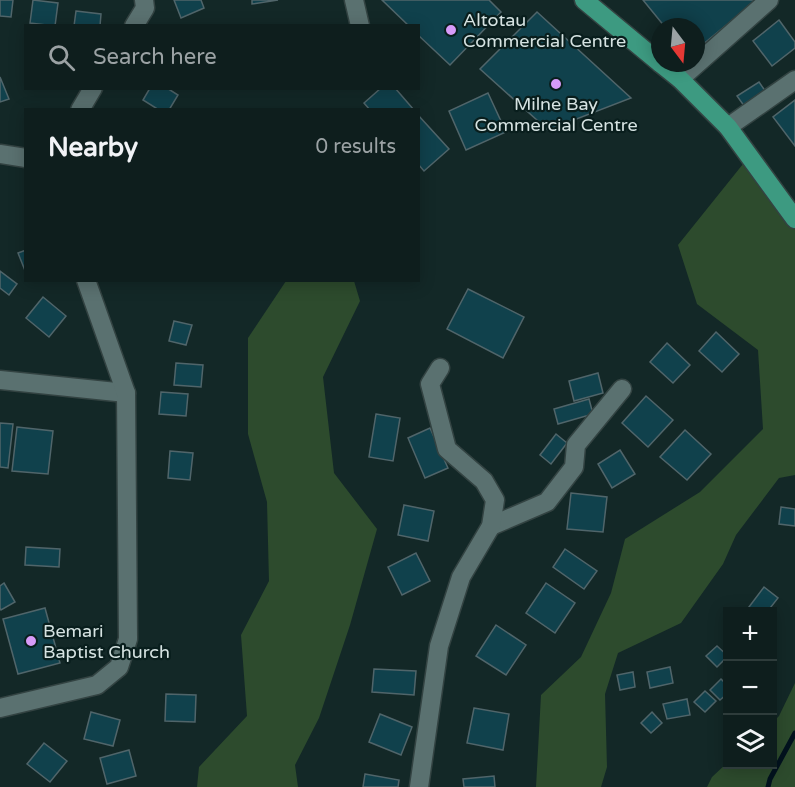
<!DOCTYPE html>
<html lang="en">
<head>
<meta charset="utf-8">
<style>
  :root { --surface:#0e1e1d; --page:#172726; --text:#f1f3f6; --muted:#9ba2a4; --line:#2e3c3b }
  body { margin:0; font-family:"Varela Round",sans-serif; background:var(--page); color:var(--text) }
  .controls { position:absolute; right:18px; bottom:18px; display:grid; overflow:hidden; border-radius:0px; box-shadow:0 3px 15px #0003 }
  .controls button { width:54px; height:54px; display:grid; place-items:center; padding:0; border:0; border-bottom:2px solid var(--line); background:var(--surface); color:var(--text); font:30px sans-serif }
  .compass { position:absolute; left:651px; top:18px; width:54px; height:54px; border-radius:50%; background:var(--surface); box-shadow:0 3px 15px #0003; rotate:164deg }
  .list { margin:0; padding:0; list-style:none }
  h2 { display:flex; justify-content:space-between; align-items:center; height:78px; margin:0; padding:0 24px; font-size:26px }
  h2 small { font-size:20px; font-weight:400; color:var(--muted) }
  .icon { flex:none; width:33px; height:33px; fill:none; stroke:currentColor; stroke-width:2; stroke-linecap:round; stroke-linejoin:round }
  .map { position:relative; flex:none; width:795px; height:787px; overflow:hidden }
  .search { position:absolute; background:var(--surface); box-shadow:0 3px 15px #0003; left:24px; top:24px; width:396px; height:66px; display:flex; align-items:center; gap:15px; box-sizing:border-box; padding:0 21px; border-radius:0px; color:var(--muted); font-size:22px }
  .panel { position:absolute; background:var(--surface); box-shadow:0 3px 15px #0003; left:24px; top:108px; width:396px; height:174px; border-radius:0px }
  .map>svg:first-child { display:block }
  .green { fill:#2d4b2d }
  .lines { fill:none; stroke-linecap:round; stroke-linejoin:round }
  .stream { stroke:#02121e; stroke-width:5 }
  .building { fill:#10414c; stroke:#50656a; stroke-width:1.5 }
  .minor-casing { stroke:#334342; stroke-width:21 }
  .major-casing { stroke:#334342; stroke-width:21 }
  .minor { stroke:#5a7170; stroke-width:18 }
  .major { stroke:#3d9a81; stroke-width:18 }
  .poi-dot { fill:#d79bf9; stroke:#091e1d; stroke-width:2 }
  .labels { text-anchor:middle; dominant-baseline:central; stroke-width:4.5; stroke-linejoin:round; paint-order:stroke }
  .poi-label { font-size:18px; fill:#d6e3e2; stroke:#091e1d; text-anchor:start }
</style>
</head>
<body>
<div class="map">
<svg width="795" height="787" viewBox="0 0 795 787">
  <rect width="100%" height="100%" fill="#132827"/>
  <!-- green -->
  <g class="green">
    <path d="M743,164L795,222V475L779,478L736,535L723,564L681,623L618,653L605,694L607,767L601,787H536L541,695L581,657L611,593L625,539L700,492L763,429L758,350L697,304L678,245Z"/>
    <path d="M286,281H354L360,301L323,377L334,473L377,529L350,625L319,718L295,765L298,787H197L199,767L247,716L241,635L269,581L267,502L248,434V338Z"/>
    <path d="M795,683V787H707L712,777L727,763L728,764H772L773,722L779,716Z"/>
  </g>
  <g class="lines">
    <!-- stream -->
    <path class="stream" d="M768,787L770,779L795,733"/>
  </g>
  <!-- building -->
  <g class="building">
    <path d="M0,0H13L11,17L0,16Z"/>
    <path d="M33,0L58,3L55,26L30,23Z"/>
    <path d="M174,0H201L204,8L181,18Z"/>
    <path d="M252,0H278L252,4Z"/>
    <path d="M382,0H489L501,12L450,65L418,35V26H409Z"/>
    <path d="M643,0H757L696,50V27H665Z"/>
    <path d="M76,11L101,14L100,26H74Z"/>
    <path d="M537,12L631,98L548,130L480,69Z"/>
    <path d="M779,20L795,42V48L772,66L753,41Z"/>
    <path d="M0,77L9,99L0,102Z"/>
    <path d="M759,82L768,95L747,110L737,96Z"/>
    <path d="M150,88H167L178,95L169,110H159L143,100Z"/>
    <path d="M381,88H395L414,110H370L364,103Z"/>
    <path d="M488,93L506,132L466,150L449,111Z"/>
    <path d="M795,100V146L773,117Z"/>
    <path d="M418,115L449,149L424,171L418,164Z"/>
    <path d="M26,250V273L18,253Z"/>
    <path d="M0,271L17,284L9,295L0,288Z"/>
    <path d="M468,289L524,317L503,358L447,329Z"/>
    <path d="M43,297L66,316L49,337L26,318Z"/>
    <path d="M174,321L192,325L186,345L169,341Z"/>
    <path d="M716,332L739,354L722,372L699,351Z"/>
    <path d="M667,343L690,365L673,383L650,362Z"/>
    <path d="M176,363L203,365L201,387L174,385Z"/>
    <path d="M598,373L603,393L574,401L569,381Z"/>
    <path d="M161,392L188,394L186,416L159,414Z"/>
    <path d="M646,396L673,420L648,447L622,423Z"/>
    <path d="M589,399L593,414L558,424L554,409Z"/>
    <path d="M376,414L400,418L393,461L369,457Z"/>
    <path d="M0,423L13,424L8,468L0,467Z"/>
    <path d="M17,427L53,431L48,474L12,471Z"/>
    <path d="M430,428L448,468L425,478L408,438Z"/>
    <path d="M685,430L711,454L687,480L660,457Z"/>
    <path d="M556,434L567,443L551,464L540,455Z"/>
    <path d="M620,450L635,474L612,488L598,464Z"/>
    <path d="M170,451L193,453L190,480L168,478Z"/>
    <path d="M571,493L607,497L603,532L567,529Z"/>
    <path d="M404,505L434,511L428,541L398,535Z"/>
    <path d="M781,507L795,509V526L779,524Z"/>
    <path d="M26,547L60,549L59,567L25,565Z"/>
    <path d="M565,549L597,571L584,589L553,567Z"/>
    <path d="M416,553L430,581L402,595L388,567Z"/>
    <path d="M4,583L15,602L1,610L0,608V586Z"/>
    <path d="M546,583L575,603L555,633L526,613Z"/>
    <path d="M764,587L778,598L767,612H755L749,607Z"/>
    <path d="M45,608L60,663L18,674L3,619Z"/>
    <path d="M496,625L526,645L506,675L476,656Z"/>
    <path d="M717,646L728,656L717,667L706,656Z"/>
    <path d="M670,667L673,683L650,688L647,672Z"/>
    <path d="M374,669L416,671L414,695L372,692Z"/>
    <path d="M633,672L635,687L620,690L617,675Z"/>
    <path d="M721,679L728,686V693L720,700L710,690Z"/>
    <path d="M705,691L716,701L705,712L694,702Z"/>
    <path d="M166,694L196,695L195,722L165,721Z"/>
    <path d="M687,699L690,715L667,719L663,704Z"/>
    <path d="M474,708L509,714L503,750L467,743Z"/>
    <path d="M91,712L120,720L113,746L84,739Z"/>
    <path d="M652,712L662,723L651,733L641,723Z"/>
    <path d="M380,714L412,727L401,755L369,742Z"/>
    <path d="M44,743L67,761L50,782L27,764Z"/>
    <path d="M129,750L136,776L107,784L100,758Z"/>
    <path d="M365,774L399,780L398,787H363Z"/>
    <path d="M494,776L495,787H464L463,779Z"/>
  </g>
  <g class="lines">
    <defs>
      <g id="minor">
        <path d="M354,0L360,26"/>
        <path d="M134,26L145,8L144,0"/>
        <path d="M680,79L769,0"/>
        <path d="M80,110L93,88"/>
        <path d="M728,127L795,80"/>
        <path d="M0,154L26,158"/>
        <path d="M0,380L126,393"/>
        <path d="M491,526L547,502L574,467L576,445L622,389"/>
        <path d="M0,708L97,685L119,667L128,639L126,393L86,280"/>
        <path d="M419,787L439,646L461,577L491,526L495,500L484,481L447,449L430,384L440,368"/>
      </g>
      <g id="major">
        <path d="M584,0L660,63"/>
        <path d="M660,63L680,79L728,127L795,219"/>
      </g>
    </defs>
    <!-- minor casing -->
    <use href="#minor" class="minor-casing"/>
    <!-- major casing -->
    <use href="#major" class="major-casing"/>
    <!-- minor -->
    <use href="#minor" class="minor"/>
    <!-- major -->
    <use href="#major" class="major"/>
  </g>
  <!-- markers -->
  <g class="poi-dot">
    <circle cx="451" cy="30" r="6"/>
    <circle cx="556" cy="84" r="6"/>
    <circle cx="31" cy="641" r="6"/>
  </g>
  <g class="labels">
    <!-- poi labels -->
    <g class="poi-label">
      <text x="463" y="20">Altotau<tspan x="463" dy="21">Commercial Centre</tspan></text>
      <text x="556" y="104" text-anchor="middle">Milne Bay<tspan x="556" dy="21">Commercial Centre</tspan></text>
      <text x="43" y="631">Bemari<tspan x="43" dy="21">Baptist Church</tspan></text>
    </g>
  </g>
</svg>
<div class="controls">
<button>+</button>
<button>−</button>
<button><svg class="icon" aria-label="layers" viewBox="0 0 24 24"><path d="M12 4l9 5-9 5-9-5zM3 14l9 5 9-5"/></svg></button>
</div>
<svg class="compass" viewBox="-18 -18 36 36"><path d="M0-13l5 13h-10z" fill="#e53935"/><path d="M0 13l5-13h-10z" fill="#9ba2a4"/></svg>
<div class="search"><svg class="icon" aria-label="search" viewBox="0 0 24 24"><circle cx="10" cy="10" r="6"/><path d="M15 15l6 6"/></svg>Search here</div>
<section class="panel">
<h2>Nearby<small>0 results</small></h2>
<ul class="list">
</ul>
</section>
</div>
</body>
</html>
